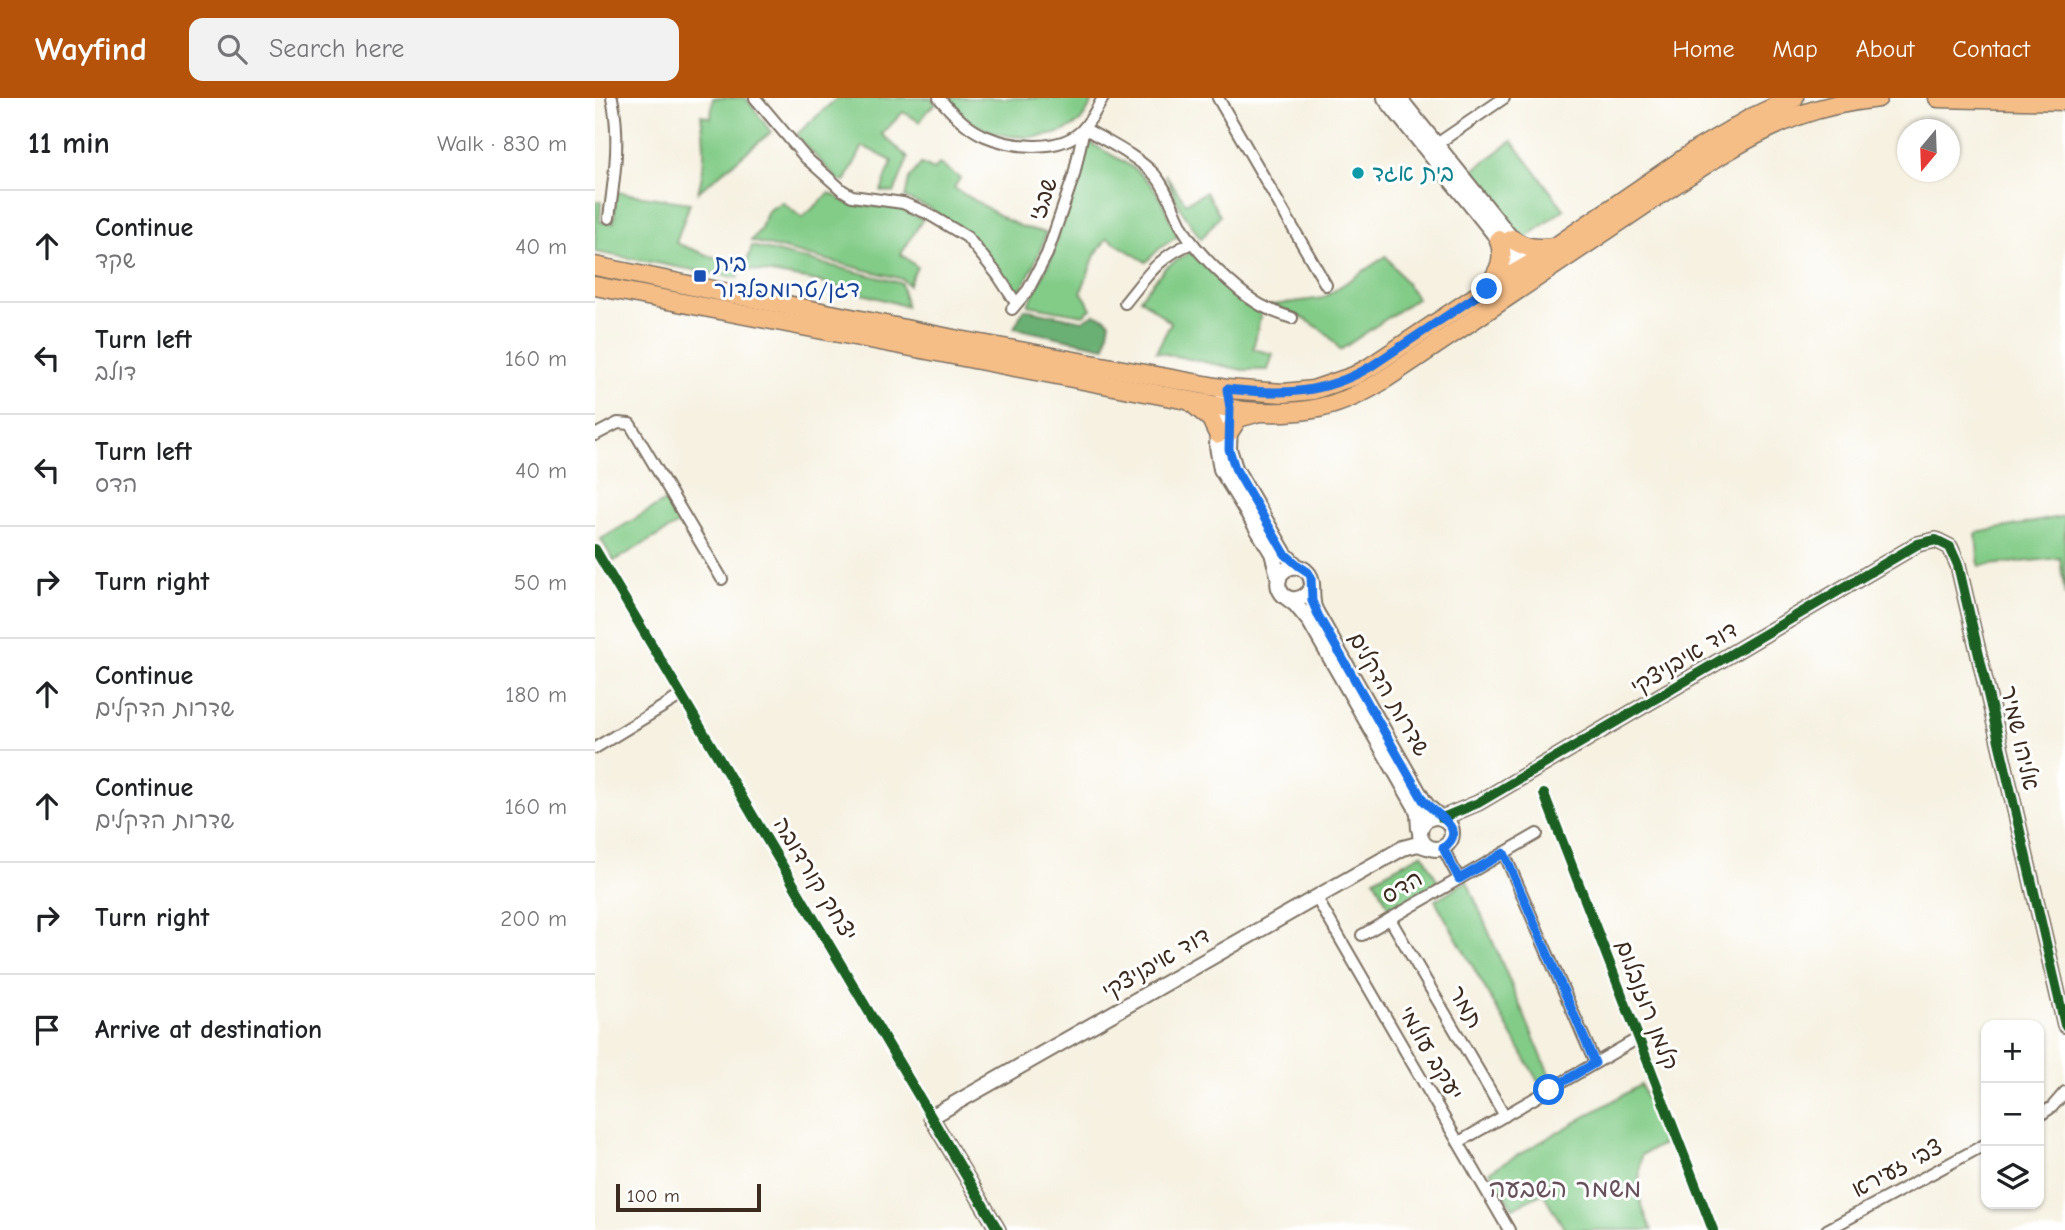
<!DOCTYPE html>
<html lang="en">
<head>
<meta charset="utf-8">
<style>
  :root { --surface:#fff; --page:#f2f2f2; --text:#202124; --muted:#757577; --line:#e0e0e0; --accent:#b45309 }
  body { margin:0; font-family:"Comic Neue","Playpen Sans Hebrew",sans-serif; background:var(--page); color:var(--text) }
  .controls { position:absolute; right:21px; bottom:21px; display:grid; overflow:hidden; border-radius:14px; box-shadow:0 2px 5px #0004 }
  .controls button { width:63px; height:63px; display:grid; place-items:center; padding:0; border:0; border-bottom:2px solid var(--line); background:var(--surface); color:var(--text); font:35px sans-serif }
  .compass { position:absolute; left:1302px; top:21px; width:63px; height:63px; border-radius:50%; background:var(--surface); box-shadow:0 2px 5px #0004; rotate:199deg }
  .scale { position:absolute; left:21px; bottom:18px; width:145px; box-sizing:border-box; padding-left:7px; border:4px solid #3b2a1e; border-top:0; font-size:19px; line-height:24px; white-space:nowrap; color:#3b2a1e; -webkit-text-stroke:5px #fff; paint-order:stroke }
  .stop { position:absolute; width:21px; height:21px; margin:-16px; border:5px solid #1a73e8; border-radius:50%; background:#fff }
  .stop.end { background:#1a73e8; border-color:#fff; box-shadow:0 2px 7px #0008 }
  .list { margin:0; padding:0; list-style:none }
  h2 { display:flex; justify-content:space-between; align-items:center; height:91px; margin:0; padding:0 28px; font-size:30px }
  h2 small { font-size:23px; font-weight:400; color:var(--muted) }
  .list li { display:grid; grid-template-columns:46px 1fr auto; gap:21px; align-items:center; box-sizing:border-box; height:112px; padding:0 28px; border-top:2px solid var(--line) }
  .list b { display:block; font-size:26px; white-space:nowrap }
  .list p { margin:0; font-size:23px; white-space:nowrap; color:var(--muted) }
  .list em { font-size:23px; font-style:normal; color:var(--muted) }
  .icon { flex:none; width:38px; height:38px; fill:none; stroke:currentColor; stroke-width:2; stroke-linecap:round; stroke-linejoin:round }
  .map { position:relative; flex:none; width:1470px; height:1132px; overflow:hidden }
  header { display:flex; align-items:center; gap:42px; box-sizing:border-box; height:98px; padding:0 35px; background:var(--accent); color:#fff }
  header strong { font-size:33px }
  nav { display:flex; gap:38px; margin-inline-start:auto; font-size:24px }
  .search { width:490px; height:63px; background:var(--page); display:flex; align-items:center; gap:18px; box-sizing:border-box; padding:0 24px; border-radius:14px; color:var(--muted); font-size:26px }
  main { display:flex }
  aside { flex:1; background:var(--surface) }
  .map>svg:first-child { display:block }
  .green { fill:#83cc88; stroke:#5f7b53; stroke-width:2 }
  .forest { fill:#6ab074; stroke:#526d49; stroke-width:2 }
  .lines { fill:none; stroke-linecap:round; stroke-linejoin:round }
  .minor-casing { stroke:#7c7062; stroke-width:14 }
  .tertiary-casing { stroke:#7c7062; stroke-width:18 }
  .primary-casing { stroke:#7c7062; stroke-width:21 }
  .minor { stroke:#fff; stroke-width:10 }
  .tertiary { stroke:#fff; stroke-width:14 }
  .primary { stroke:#f6be87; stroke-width:18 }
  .cycleway-casing { stroke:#fff; stroke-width:15 }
  .cycleway { stroke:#1b5e20; stroke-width:10 }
  .route { stroke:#1a73e8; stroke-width:9 }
  .culture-dot { fill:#0f9aa8; stroke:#fff; stroke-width:2.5 }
  .transit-dot { fill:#1a4fb4; stroke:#fff; stroke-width:2.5 }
  .labels { text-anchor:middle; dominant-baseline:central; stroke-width:6; stroke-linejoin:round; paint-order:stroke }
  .culture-label { font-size:23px; fill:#0d838f; stroke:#fff; text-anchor:start }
  .street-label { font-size:23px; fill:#3b2a1e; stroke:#fff }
  .transit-label { font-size:23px; fill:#164399; stroke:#fff; text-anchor:start }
  .quarter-label { font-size:26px; fill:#67515b; stroke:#fff }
</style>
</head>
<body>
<header>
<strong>Wayfind</strong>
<div class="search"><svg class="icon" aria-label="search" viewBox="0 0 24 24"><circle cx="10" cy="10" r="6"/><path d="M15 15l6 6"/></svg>Search here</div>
<nav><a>Home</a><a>Map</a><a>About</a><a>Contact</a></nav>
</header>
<main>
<aside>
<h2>11 min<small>Walk · 830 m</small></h2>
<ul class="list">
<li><svg class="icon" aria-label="ahead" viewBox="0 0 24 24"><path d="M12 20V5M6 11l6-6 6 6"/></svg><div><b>Continue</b><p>שקד</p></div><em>40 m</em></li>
<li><svg class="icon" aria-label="left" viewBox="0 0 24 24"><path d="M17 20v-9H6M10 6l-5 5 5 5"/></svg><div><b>Turn left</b><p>דולב</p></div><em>160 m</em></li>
<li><svg class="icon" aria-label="left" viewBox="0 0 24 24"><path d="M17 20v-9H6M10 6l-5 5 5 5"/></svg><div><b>Turn left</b><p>הדס</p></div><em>40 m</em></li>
<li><svg class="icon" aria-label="right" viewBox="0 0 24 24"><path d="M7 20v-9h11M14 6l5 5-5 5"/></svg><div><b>Turn right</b></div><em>50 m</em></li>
<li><svg class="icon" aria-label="ahead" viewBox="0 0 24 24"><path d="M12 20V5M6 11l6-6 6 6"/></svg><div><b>Continue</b><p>שדרות הדקלים</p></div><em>180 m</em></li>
<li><svg class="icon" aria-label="ahead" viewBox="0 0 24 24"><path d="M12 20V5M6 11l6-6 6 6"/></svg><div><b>Continue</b><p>שדרות הדקלים</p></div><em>160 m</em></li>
<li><svg class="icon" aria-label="right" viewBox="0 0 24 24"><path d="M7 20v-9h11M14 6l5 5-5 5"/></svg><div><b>Turn right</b></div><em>200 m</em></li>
<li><svg class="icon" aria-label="arrive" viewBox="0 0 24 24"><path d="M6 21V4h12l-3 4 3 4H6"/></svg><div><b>Arrive at destination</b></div></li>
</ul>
</aside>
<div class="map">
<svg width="1470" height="1132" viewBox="0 0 1470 1132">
  <rect width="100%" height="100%" fill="#fff"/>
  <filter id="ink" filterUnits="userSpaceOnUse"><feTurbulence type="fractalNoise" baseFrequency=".0143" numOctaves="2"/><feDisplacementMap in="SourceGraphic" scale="14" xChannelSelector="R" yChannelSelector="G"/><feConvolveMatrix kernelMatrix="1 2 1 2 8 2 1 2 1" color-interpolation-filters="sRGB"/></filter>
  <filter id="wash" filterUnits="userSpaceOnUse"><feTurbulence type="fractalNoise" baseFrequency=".00686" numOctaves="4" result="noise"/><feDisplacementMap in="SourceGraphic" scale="28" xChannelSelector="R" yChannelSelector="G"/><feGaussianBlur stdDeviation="1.57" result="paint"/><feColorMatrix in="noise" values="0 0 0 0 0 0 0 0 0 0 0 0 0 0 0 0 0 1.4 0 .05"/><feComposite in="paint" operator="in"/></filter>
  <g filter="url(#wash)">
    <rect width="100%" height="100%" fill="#f6f1e1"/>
    <!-- green -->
    <g class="green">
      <path d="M118,0H151L176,34L103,94C111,67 110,44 106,17L116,20Z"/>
      <path d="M242,0H336L341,6L332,13L325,24L308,14L287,36L313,60L299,95L286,93L297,63L268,48L250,84L243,82L201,37Z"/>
      <path d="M351,0H500C495,7 491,17 485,23C461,45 406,43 380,26C369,19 360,8 351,0Z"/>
      <path d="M917,43L969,111L927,143L876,74Z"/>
      <path d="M494,44C512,55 535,65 550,80C566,95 573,119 583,138L565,150L551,164L512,140L500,157L486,194L491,201L496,211L488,217L433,207L458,157L465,129L481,90Z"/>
      <path d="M326,66L339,72L344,66L365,80L359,90L412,122L427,129L451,135C444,157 435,178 422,197L372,136L334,110L310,100L314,81Z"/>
      <path d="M570,76L591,105L611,94L625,118L606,141L585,110Z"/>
      <path d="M21,94L95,105L81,145L145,170L143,180L0,154V103H6L5,124L19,125Z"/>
      <path d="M235,95L256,107L303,110L328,121L306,156L322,169L313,187L307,181L156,143L165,132L173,113L187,104L207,120Z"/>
      <path d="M157,148L306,185L311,208L218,182L150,171Z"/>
      <path d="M595,154L651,205L666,216L658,251L678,256L673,272H648L561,254L576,225L545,200L570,170Z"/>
      <path d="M791,158L822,200L745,252C729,227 704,218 678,207L728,200Z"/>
      <path d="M72,402L85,425L19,463L6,441Z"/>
      <path d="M1470,418V498L1465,460L1384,468L1381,435Z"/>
      <path d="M828,755L844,786L795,811L779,781Z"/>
      <path d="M872,783L955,978L944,985L840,802Z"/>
      <path d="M1046,987L1070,1045L1046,1057C1043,1091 1041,1100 1057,1132H967L969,1130L948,1095L918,1110L895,1073Z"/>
    </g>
    <!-- forest -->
    <path class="forest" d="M429,211L488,223L499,216L510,220L515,224L510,249L419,230Z"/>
  </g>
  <g filter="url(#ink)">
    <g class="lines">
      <defs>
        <g id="minor">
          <path d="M160,0L210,59L247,92L257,98L308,105L330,114L372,139L402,176L421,205"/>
          <path d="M344,0C356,14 373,31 390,38C418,50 467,55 489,30"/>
          <path d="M623,0L731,187"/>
          <path d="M489,30C512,44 541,57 560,77C574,93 579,116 590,134C603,156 641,192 662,205C673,212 685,216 697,220"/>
          <path d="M836,50L909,0"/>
          <path d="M14,120C19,80 26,41 17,0"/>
          <path d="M530,205C552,178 564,158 597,145"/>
          <path d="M417,211L433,192L452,156L479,77L489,30L497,19L508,0"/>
          <path d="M0,337L23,325L35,326L127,481"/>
          <path d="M0,451L336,1019"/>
          <path d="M0,650L87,597"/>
          <path d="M949,696L1118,1132"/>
          <path d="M848,750L864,781"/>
          <path d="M909,755L1000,965"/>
          <path d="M721,799L914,1132"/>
          <path d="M795,821L910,1018"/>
          <path d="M767,837L942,736"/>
          <path d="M1444,1018L1457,1009L1470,994"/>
          <path d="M864,1044L1042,941"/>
          <path d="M1232,1132L1391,1046"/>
        </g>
        <g id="tertiary">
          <path d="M790,0L908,147L924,171L934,178"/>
          <path d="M804,0L917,141L932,164L937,176"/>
          <path d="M629,299L625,308L622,348L626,371L677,455L684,481"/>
          <path d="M635,324L634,351L640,370L690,456L703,469"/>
          <path d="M717,489C710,503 690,507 684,490C679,474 699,462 711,473C720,480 716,493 718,504C718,509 721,514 724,519L828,702L833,709L845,719"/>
          <path d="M692,500L701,507L715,524L820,708L823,716L824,731"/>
          <circle cx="841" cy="735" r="16"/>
          <path d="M847,720L883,705L1323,446L1341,442L1355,449L1363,467L1470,927"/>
          <path d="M403,1132L336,1019L808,750L823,746L832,749"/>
        </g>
        <g id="primary">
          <path d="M1343,0L1470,3"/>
          <path d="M917,141C931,151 942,151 959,149"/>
          <path d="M0,168L364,242L632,291L689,295L718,292L759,278L775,269L892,191L934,167L1103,51L1156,20L1199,0"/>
          <path d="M894,187C905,172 910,160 904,142"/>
          <path d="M0,188L649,313C703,317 737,313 784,285C862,232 940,180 1018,128C1078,89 1138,42 1205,17C1230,8 1256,3 1283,0"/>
          <path d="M596,304L616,321L623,336"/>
          <path d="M634,334L643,320L661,315"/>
        </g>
      </defs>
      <!-- minor casing -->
      <use href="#minor" class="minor-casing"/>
      <!-- tertiary casing -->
      <use href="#tertiary" class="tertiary-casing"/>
      <!-- primary casing -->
      <use href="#primary" class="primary-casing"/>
      <!-- minor -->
      <use href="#minor" class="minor"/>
      <!-- tertiary -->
      <use href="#tertiary" class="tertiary"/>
      <!-- primary -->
      <use href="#primary" class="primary"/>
      <defs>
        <g id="cycleway">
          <path d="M0,451L403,1132"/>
          <path d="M949,696L1118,1132"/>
          <path d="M847,720L883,705L1323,446L1341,442L1355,449L1363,467L1470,927"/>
        </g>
      </defs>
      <!-- cycleway casing -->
      <use href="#cycleway" class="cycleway-casing"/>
      <!-- cycleway -->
      <use href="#cycleway" class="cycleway"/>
    </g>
  </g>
  <g class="lines" filter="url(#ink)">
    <!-- route -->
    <path class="route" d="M892,191L775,269C727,297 686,297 632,291L635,310L634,351L640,370L690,456L704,468L713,474L716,479L717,503L724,519L828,702C839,716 875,731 848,750L864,781L909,755L1000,965L954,992"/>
  </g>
  <!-- markers -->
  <circle class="culture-dot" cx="763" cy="75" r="7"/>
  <rect class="transit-dot" x="98" y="171" width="14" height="14" rx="3.5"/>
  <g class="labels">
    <!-- culture labels -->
    <g class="culture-label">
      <text x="777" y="75">בית אגד</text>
    </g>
    <!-- street labels -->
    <g class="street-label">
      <text transform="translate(448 101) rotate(-70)">שבזי</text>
      <text transform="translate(1089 560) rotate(-31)">דוד איבניצקי</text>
      <text transform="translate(794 596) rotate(60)">שדרות הדקלים</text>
      <text transform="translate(1425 640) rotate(77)">אליהו שמיר</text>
      <text transform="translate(220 781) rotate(59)">יצחק קורדובה</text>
      <text transform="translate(807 789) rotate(-30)">הדס</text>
      <text transform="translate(561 865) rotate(-30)">דוד איבניצקי</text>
      <text transform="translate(1052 907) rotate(69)">קלמן רוזנבלום</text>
      <text transform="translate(871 909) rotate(60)">תמר</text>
      <text transform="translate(836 955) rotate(60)">יעקב עולמי</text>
      <text transform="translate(1302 1070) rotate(-28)">צבי זעירא</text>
    </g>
    <!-- transit labels -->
    <g class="transit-label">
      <text x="119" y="165">בית<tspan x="119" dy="26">דגן/טרומפלדור</tspan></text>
    </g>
    <!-- quarter labels -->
    <g class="quarter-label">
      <text x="970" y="1091">משמר השבעה</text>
    </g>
  </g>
</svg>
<div class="controls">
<button>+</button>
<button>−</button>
<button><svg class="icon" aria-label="layers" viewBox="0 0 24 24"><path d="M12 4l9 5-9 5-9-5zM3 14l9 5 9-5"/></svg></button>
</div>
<svg class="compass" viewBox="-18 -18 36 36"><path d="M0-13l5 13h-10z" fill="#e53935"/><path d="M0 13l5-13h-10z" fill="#757577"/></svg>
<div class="scale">100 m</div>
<div class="stop" style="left:954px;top:992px"></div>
<div class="stop end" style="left:892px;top:191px"></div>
</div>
</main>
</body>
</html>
